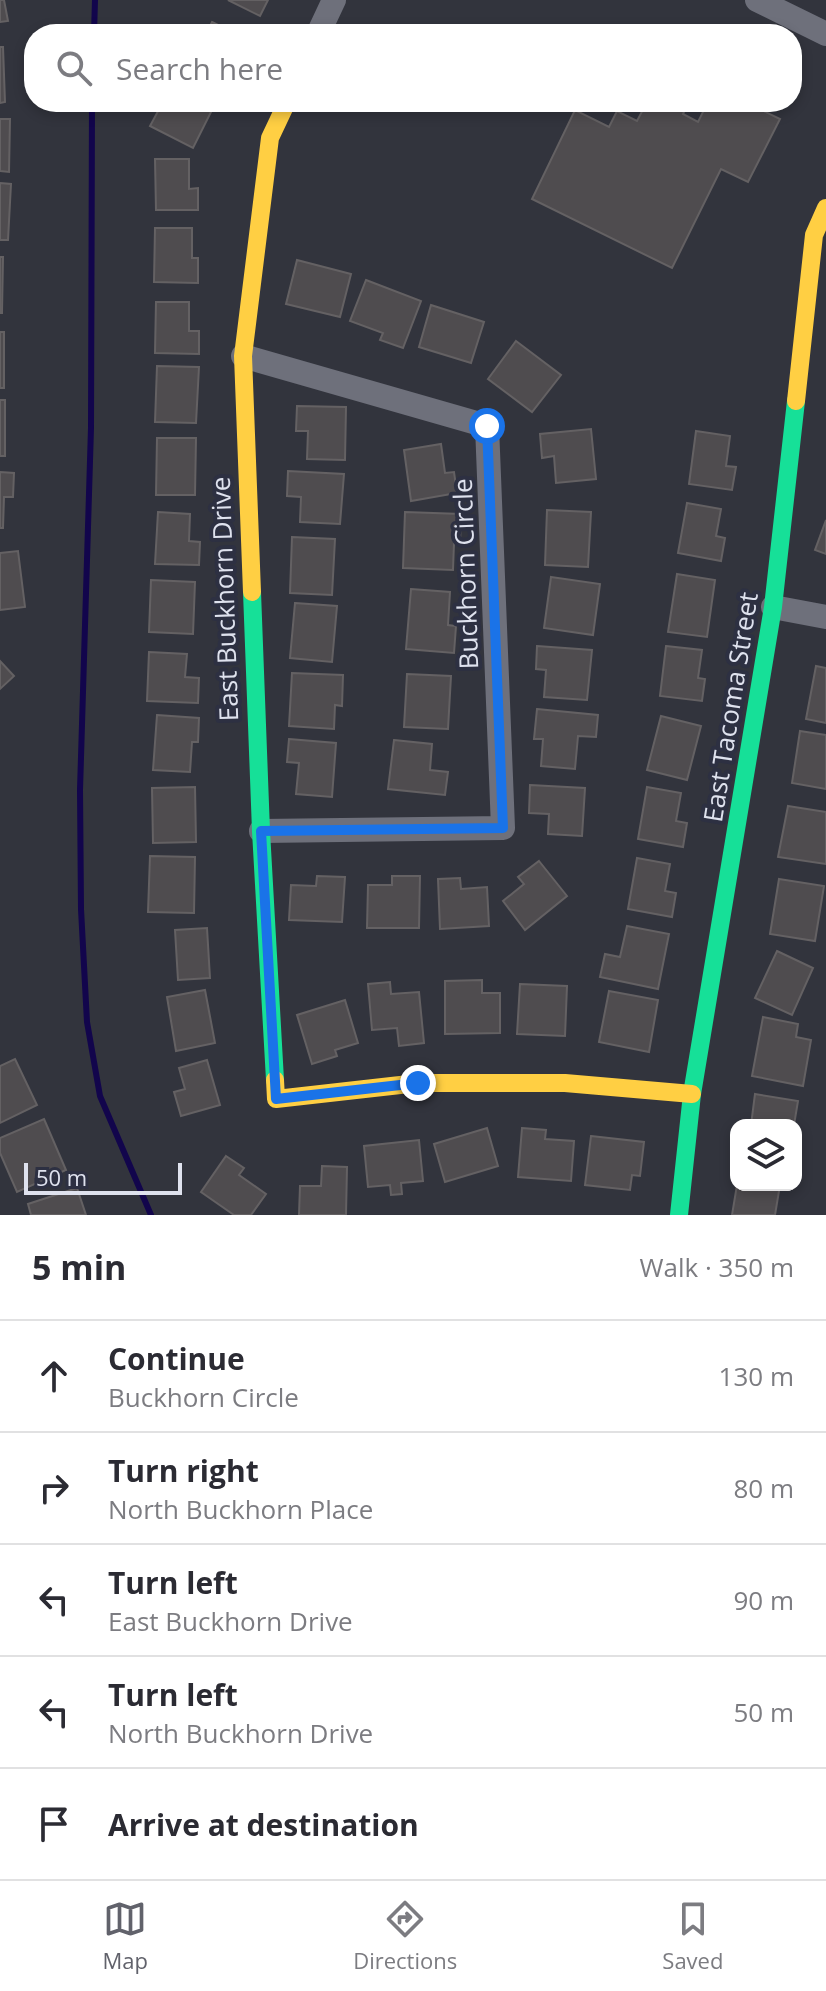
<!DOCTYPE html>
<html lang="en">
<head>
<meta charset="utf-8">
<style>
  :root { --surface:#fff; --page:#f7f7f7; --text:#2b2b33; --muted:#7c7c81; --line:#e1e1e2; --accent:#61626b }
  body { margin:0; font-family:"Open Sans",sans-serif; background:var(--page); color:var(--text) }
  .controls { position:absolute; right:24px; bottom:24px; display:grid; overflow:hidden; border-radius:16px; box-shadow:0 4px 12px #0003 }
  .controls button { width:72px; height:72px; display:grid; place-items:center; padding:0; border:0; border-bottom:2px solid var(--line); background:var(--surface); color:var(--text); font:40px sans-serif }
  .scale { position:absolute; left:24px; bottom:20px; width:158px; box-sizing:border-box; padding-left:8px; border:4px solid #dfe2ee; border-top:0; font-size:22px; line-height:28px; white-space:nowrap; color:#dfe2ee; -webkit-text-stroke:6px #2d3042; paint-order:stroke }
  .stop { position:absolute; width:24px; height:24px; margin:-18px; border:6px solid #1a73e8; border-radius:50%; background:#fff }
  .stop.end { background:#1a73e8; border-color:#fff; box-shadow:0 2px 8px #0008 }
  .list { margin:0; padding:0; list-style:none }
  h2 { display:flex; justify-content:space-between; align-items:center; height:104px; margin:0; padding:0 32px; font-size:34px }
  h2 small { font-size:26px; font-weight:400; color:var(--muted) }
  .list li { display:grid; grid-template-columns:52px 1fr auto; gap:24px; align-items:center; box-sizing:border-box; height:112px; padding:0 32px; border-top:2px solid var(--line) }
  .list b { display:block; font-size:30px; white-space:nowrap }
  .list p { margin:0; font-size:26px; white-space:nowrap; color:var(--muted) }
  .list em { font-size:26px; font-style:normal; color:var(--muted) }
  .icon { flex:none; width:44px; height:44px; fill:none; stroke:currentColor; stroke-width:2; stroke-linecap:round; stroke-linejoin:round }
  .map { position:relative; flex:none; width:826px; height:1215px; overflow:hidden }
  .search { position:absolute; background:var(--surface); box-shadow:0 4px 12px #0003; left:24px; right:24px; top:24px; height:88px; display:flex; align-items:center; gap:20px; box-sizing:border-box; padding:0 28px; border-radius:32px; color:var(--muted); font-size:30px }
  .sheet { height:664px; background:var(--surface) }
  nav { display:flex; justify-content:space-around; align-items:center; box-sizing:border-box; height:112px; border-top:2px solid var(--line); background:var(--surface); font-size:22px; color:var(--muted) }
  nav a { display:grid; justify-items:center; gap:4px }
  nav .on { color:var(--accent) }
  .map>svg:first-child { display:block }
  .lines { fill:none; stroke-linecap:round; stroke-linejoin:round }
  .stream { stroke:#12054c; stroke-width:6 }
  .building { fill:#4f4c4f; stroke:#646163; stroke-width:2 }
  .street { stroke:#6e707b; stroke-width:24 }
  .fast { stroke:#16e098; stroke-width:18 }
  .slow { stroke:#ffcf43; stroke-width:18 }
  .route { stroke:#1a73e8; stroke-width:10 }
  .labels { text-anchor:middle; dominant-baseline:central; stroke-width:8; stroke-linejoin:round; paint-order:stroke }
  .street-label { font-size:26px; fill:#dfe2ee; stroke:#2d3042 }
</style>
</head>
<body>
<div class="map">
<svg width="826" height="1215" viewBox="0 0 826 1215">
  <rect width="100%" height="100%" fill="#32343d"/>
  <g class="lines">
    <!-- stream -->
    <g class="stream">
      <path d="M94,34L95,0"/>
      <path d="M92,102L91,428L80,790L81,909L87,1022L100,1096L151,1215"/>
    </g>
  </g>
  <!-- building -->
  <g class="building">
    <path d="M0,0H4L8,21L0,22Z"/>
    <path d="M228,0H268L260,16Z"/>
    <path d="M212,22L236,34H206Z"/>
    <path d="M0,47H3L5,102L0,103Z"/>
    <path d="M163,102H216L193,148L150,126Z"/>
    <path d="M647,102H688L683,114L698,122L708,102H745L780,119L748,182L721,169L672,268L532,199L575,110L609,127L617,111L637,121Z"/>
    <path d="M0,119H10L9,172L0,171Z"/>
    <path d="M155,159H189V189L198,188V210H156Z"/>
    <path d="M0,183L11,184L8,240H0Z"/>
    <path d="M155,228H192V258H198V283L154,282Z"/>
    <path d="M0,257H3L2,313H0Z"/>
    <path d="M297,260L351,274L340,317L286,304Z"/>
    <path d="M366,280L421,301L403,348L380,340L383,333L350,321Z"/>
    <path d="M156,302H189V331H199V354L155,353Z"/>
    <path d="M431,305L484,322L471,363L419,347Z"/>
    <rect x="0" y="332" width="4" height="56"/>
    <path d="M516,341L561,375L532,412L488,379Z"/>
    <path d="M157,366L199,367L196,423L155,422Z"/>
    <rect x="0" y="400" width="5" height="56"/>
    <path d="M297,406L346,407L345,460L307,459L308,431H296Z"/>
    <path d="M591,429L596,479L556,483L554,456L542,458L540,434Z"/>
    <path d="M696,431L730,436L726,466L736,467L732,490L689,484Z"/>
    <path d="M157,438H196L195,495H156Z"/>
    <path d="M441,444L445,473L454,472L457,493L411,501L404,450Z"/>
    <path d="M288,471L344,474L340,524L300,522L301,497L287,496Z"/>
    <path d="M0,472L14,473L13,497H4L3,528H0Z"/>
    <path d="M687,503L721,509L716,536L725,538L721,561L678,553Z"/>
    <path d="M547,510L591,512L588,567L545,565Z"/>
    <path d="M158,512L190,514L189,541L200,542L199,565L155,564Z"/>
    <path d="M405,512L461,514L460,543H454L453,570L403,568Z"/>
    <path d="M826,520V554L815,550Z"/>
    <path d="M292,537L335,539L332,595L290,593Z"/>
    <path d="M18,551L25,607L0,610V553Z"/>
    <path d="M677,574L715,580L707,637L668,632Z"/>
    <path d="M551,577L600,584L593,635L544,628Z"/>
    <path d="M151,580L195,582L193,634L149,632Z"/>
    <path d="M411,589L450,592L448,625L456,626L454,653L406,649Z"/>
    <path d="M295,603L337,606L332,662L290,658Z"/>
    <path d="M537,646L592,650L587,700L544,697L546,670L536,669Z"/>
    <path d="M666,646L702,650L698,678L705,679L702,701L660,696Z"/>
    <path d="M149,652L187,654L185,677L199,678L198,703L147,701Z"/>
    <path d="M0,661L14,676L0,689Z"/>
    <path d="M816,666L826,668V723L806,719Z"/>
    <path d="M292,673L343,675L342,706L335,705L334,729L289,726Z"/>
    <path d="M407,674L451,676L448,729L404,727Z"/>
    <path d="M537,709L598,715L596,737L578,736L575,769L541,766L543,739H534Z"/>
    <path d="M157,715L199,718L198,742H192L190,772L153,770Z"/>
    <path d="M661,716L701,726L687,780L647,770Z"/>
    <path d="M800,731L826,735V789L792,783Z"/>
    <path d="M289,739L336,743L332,797L296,794L299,763L287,762Z"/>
    <path d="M394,740L432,744L430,770L448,772L445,795L388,789Z"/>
    <path d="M530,785L585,788L582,836L548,834L549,814L529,813Z"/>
    <path d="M195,787L196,842L153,843L152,788Z"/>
    <path d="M647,787L681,793L676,821L687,823L683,847L638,839Z"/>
    <path d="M788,806L826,812V864L778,857Z"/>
    <path d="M150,856L195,857L194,913L148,912Z"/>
    <path d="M637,858L670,864L665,891L676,893L672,917L628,909Z"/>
    <path d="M539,861L567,896L525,930L503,901L524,884L518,877Z"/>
    <path d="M317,876L345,877L342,922L289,920L291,885L316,886Z"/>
    <path d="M392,876H420L419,928H367L368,885H392Z"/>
    <path d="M460,878L461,889L487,887L489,926L440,929L438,879Z"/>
    <path d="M779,879L824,886L815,941L770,934Z"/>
    <path d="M627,926L669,934L658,989L600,977L605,954L620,957Z"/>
    <path d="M207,928L210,978L178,980L175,930Z"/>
    <path d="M777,951L813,968L792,1015L755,998Z"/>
    <path d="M482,980V993H500V1033L445,1034V981Z"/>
    <path d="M390,982L391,994L419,992L424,1043L399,1046L397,1028L372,1030L368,984Z"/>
    <path d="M520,984L567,986L565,1036L517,1034Z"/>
    <path d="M205,990L215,1043L176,1051L167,997Z"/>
    <path d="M609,991L658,1000L649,1052L599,1042Z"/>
    <path d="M345,1000L358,1043L335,1050L337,1056L312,1064L297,1015Z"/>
    <path d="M763,1017L798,1024L796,1037L811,1040L803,1086L752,1076Z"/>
    <path d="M15,1059L37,1105L0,1123V1066Z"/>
    <path d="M207,1060L220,1105L181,1116L174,1092L185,1089L179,1068Z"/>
    <path d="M755,1094L798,1101L794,1125H751Z"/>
    <path d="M44,1119L66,1170L17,1192L0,1153V1138Z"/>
    <path d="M487,1128L498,1166L445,1182L434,1144Z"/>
    <path d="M522,1128L546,1130L545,1139L574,1141L571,1181L518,1177Z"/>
    <path d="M591,1136L644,1142L640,1176L632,1175L630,1190L585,1185Z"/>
    <path d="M419,1140L423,1181L401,1183L402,1194L391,1195L390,1185L368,1187L364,1146Z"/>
    <path d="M226,1156L244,1168L239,1175L266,1194L251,1215H234L201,1192Z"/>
    <path d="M322,1166L347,1167L346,1215H299L300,1186H321Z"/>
    <path d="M737,1185H780L775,1215H732Z"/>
    <path d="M77,1188L86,1215H31L28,1204Z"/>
  </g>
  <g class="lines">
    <!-- street -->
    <g class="street">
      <path d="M757,0L826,34"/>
      <path d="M318,34L334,0"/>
      <path d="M243,356L487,426L503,828L261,831"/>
      <path d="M773,607L826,617"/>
    </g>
    <!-- fast -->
    <g class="fast">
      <path d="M252,592L261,831L275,1080"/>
      <path d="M679,1215L692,1094L773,607L796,401"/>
    </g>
    <!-- slow -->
    <g class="slow">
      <path d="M796,401L814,235L826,208"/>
      <path d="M252,592L243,356L270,138L287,102"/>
      <path d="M275,1080L276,1099L418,1083H565L692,1094"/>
    </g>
  </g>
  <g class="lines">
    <!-- route -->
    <path class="route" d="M418,1083L276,1099L261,831L503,828L487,426"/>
  </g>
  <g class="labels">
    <!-- street labels -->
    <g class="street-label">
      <text transform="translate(465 574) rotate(-92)">Buckhorn Circle</text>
      <text transform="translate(224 599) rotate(-92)">East Buckhorn Drive</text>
      <text transform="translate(730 707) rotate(-81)">East Tacoma Street</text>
    </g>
  </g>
</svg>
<div class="controls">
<button><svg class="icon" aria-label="layers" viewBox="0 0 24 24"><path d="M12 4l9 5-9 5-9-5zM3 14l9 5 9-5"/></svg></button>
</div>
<div class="scale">50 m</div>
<div class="stop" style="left:487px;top:426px"></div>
<div class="stop end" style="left:418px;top:1083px"></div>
<div class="search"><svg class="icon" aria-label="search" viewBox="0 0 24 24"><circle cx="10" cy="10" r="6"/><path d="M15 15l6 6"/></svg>Search here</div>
</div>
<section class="sheet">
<h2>5 min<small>Walk · 350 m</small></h2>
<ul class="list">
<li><svg class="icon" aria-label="ahead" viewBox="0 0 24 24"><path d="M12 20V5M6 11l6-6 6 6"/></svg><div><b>Continue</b><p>Buckhorn Circle</p></div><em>130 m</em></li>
<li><svg class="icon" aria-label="right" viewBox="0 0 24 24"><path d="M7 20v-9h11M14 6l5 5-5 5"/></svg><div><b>Turn right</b><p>North Buckhorn Place</p></div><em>80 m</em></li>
<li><svg class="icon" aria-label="left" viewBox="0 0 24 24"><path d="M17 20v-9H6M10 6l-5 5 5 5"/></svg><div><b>Turn left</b><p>East Buckhorn Drive</p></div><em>90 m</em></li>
<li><svg class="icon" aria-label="left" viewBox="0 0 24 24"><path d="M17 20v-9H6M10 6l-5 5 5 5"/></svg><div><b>Turn left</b><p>North Buckhorn Drive</p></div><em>50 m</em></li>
<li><svg class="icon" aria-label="arrive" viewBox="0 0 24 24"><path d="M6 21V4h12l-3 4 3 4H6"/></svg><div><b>Arrive at destination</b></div></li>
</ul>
</section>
<nav>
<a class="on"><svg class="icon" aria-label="map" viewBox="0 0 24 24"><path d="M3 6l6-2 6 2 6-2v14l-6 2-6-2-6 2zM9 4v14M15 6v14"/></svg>Map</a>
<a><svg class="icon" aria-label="directions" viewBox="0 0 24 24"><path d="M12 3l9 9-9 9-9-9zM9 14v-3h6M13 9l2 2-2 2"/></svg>Directions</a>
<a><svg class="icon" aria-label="saved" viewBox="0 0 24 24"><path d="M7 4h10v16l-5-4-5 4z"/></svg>Saved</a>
</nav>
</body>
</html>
